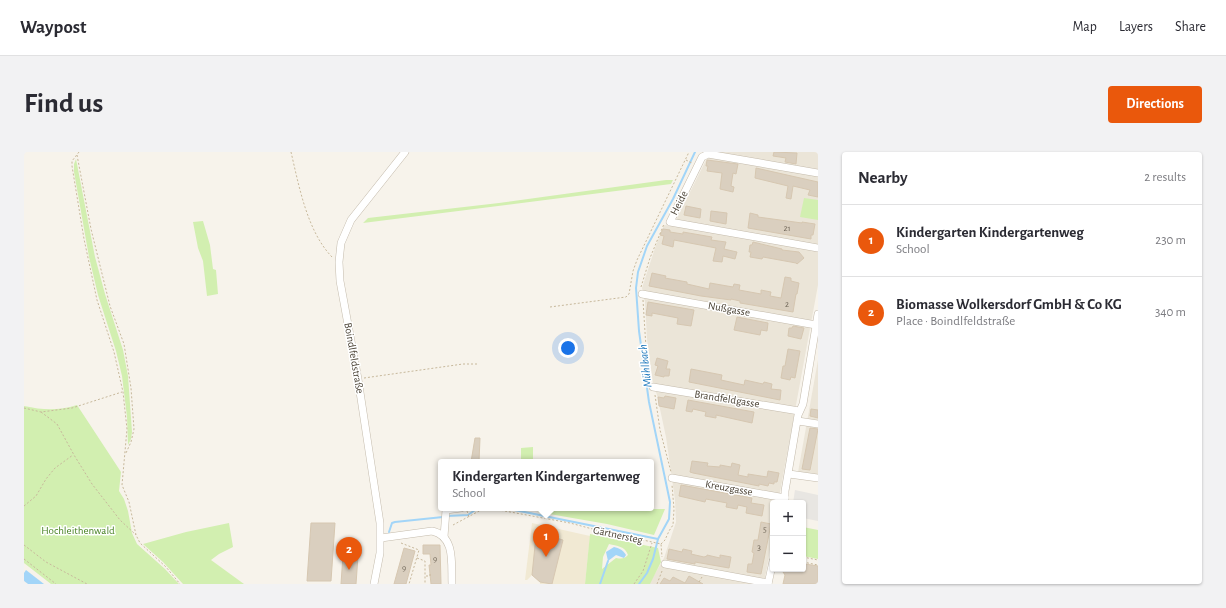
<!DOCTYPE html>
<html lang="en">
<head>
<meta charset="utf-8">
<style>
  :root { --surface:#fff; --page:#f2f2f3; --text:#2b2b33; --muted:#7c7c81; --line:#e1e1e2; --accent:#ea580c }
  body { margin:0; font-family:"Alegreya Sans",sans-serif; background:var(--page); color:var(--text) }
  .controls { position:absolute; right:12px; bottom:12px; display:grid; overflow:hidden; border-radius:4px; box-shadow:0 1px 3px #0004 }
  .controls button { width:36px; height:36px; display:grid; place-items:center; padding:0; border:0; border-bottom:1px solid var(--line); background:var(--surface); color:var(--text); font:20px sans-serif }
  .you { position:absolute; left:544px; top:196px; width:14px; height:14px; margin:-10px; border:3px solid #fff; border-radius:50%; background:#1a73e8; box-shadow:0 0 0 6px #1a73e833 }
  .badge { display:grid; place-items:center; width:26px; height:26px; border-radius:50%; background:var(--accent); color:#fff; font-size:13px; font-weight:700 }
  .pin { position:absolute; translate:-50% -33px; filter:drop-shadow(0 1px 2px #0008) }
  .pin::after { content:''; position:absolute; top:21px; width:14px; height:12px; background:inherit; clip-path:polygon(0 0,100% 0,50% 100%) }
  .popup { position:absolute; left:414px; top:307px; width:216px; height:52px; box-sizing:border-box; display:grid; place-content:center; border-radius:4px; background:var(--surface); filter:drop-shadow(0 1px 3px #0005); font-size:13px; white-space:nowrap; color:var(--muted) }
  .popup b { font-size:15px; color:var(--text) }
  .popup::after { content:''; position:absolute; left:50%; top:100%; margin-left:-8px; border:8px solid transparent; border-top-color:var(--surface) }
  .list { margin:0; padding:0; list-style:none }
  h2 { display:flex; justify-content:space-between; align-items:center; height:52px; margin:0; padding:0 16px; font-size:17px }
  h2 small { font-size:13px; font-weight:400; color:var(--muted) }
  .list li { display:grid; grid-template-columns:26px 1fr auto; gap:12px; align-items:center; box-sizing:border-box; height:72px; padding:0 16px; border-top:1px solid var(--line) }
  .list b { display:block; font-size:15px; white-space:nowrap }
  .list p { margin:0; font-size:13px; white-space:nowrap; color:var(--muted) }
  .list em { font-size:13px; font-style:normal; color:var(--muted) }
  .map { position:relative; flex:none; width:794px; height:432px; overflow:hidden; border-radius:4px }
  header { display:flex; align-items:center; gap:24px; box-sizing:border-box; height:56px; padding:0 20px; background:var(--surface); border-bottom:1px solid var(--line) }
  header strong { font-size:19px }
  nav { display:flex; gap:22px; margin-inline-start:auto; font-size:14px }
  .intro { display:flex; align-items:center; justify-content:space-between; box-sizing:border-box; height:96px; padding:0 24px }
  h1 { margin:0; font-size:28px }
  .button { padding:10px 18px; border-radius:4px; background:var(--accent); color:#fff; font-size:14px; font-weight:700 }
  main { display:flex; gap:24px; padding:0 24px }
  aside { flex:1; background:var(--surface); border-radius:4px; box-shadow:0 1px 3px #0004 }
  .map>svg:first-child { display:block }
  .residential { fill:#ebe5d8 }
  .education { fill:#f1e9d3 }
  .green { fill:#d2efb0; fill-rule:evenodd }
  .parking { fill:#e8e6e2 }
  .water { fill:#a2d5f8 }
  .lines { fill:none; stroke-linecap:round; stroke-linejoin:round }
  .stream { stroke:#a2d5f8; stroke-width:2 }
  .building { fill:#dacfbf; stroke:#d6c7b1 }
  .minor-casing { stroke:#c4bbac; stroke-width:8 }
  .path { stroke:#c7b89b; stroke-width:1; stroke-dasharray:2 2; stroke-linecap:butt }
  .minor { stroke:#fff; stroke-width:7 }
  .labels { text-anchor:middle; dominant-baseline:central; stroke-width:3; stroke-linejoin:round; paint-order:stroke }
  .number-label { font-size:9px; fill:#706759 }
  .street-label { font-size:11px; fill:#4c4437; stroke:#fff }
  .park-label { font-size:11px; fill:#458021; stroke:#fff }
  .water-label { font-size:12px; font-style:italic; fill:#227abd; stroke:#fff }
</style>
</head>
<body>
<header>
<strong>Waypost</strong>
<nav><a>Map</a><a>Layers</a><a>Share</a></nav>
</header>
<div class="intro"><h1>Find us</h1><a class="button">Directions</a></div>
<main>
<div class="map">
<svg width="794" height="432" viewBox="0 0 794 432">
  <rect width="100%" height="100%" fill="#f7f3eb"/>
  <!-- residential -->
  <g class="residential">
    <path d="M680,0H794V133L754,351H749V380L740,432H625L640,406L652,370L651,348L642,285L633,243L629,231L623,187L621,150L618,136L631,96L640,73L649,74L682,8Z"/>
    <path d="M794,208V329L773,326Z"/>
  </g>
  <!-- education -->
  <path class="education" d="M508,371L566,384L561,432H516V430L508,423L503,428H501Z"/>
  <!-- green -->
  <g class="green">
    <path d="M52,7L71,105L81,142L99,198L104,224L108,280L107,287L104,293L103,265L98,224L92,199L74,143L65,105L50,20V12Z"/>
    <path d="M642,28H649L647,32L339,71L344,66L475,51Z"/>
    <path d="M780,46L794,48V68L776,65Z"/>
    <path d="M179,69L186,93L189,117L192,118L194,142L183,144L179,109L174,96L169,70Z"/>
    <path d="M53,253L97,320L95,339L100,347L104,359L108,381L113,392L141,417L155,432H27L0,411V254C19,258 34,259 53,253Z"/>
    <path d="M509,295V310H497V296Z"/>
    <path d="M515,357H641L630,383L583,372L514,360Z"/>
    <path d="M205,371L209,395L195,402L187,408L220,432H159L139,410L119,392L162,380Z"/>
    <path d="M779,375L794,378V407L779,404Z"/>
    <path d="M566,382L634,396L637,410L626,432H561ZM585,392C593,394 601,394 604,403C600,407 598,407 592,406L578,417L579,405Z"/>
  </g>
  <!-- parking -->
  <path class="parking" d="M771,338L794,343V369L779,366V351H769Z"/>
  <!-- water -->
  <g class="water">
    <path d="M590,395C595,396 599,398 602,403L600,406L592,403L584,409L582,400Z"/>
    <path d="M2,418L20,432H4L0,429V421Z"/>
  </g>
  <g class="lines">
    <!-- stream -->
    <g class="stream">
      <path d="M481,356L634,387"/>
      <path d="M423,364L444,363L451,358L458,356"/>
      <path d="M365,380L368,371L371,370L419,365"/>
      <path d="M576,432L584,409"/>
      <path d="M615,432L623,421L629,407L634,387L645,367L646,350L625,250L615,179L612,136L614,120L623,94L649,47L671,0"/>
    </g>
  </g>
  <!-- building -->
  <g class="building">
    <path d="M750,0L773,1L772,12L761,10L762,6L749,4Z"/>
    <path d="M683,8L714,12L712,22L709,21L707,34L710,35L709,40L696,37L698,21L683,19L684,14H682Z"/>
    <path d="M732,16L794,30V45L784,43L786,38L769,34L767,47L762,46L764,34L731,26Z"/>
    <path d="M662,54L677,57L676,66L660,63Z"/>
    <path d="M687,59L703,61L702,72L686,69Z"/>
    <path d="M726,61L734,63V65L778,71V70L791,72L789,83H787V87L724,76Z"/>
    <path d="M639,77L646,78V80L659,82V80L688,85L687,88L702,90L700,97L713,100L711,107L699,104L698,110L689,109L692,96L650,88L649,95L638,92L640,84L636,83Z"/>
    <path d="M729,90L758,97V98L775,100L780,106L773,112L772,111L739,105L738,107L726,105L727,100H725L726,93H728Z"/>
    <path d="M628,121L642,124L641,126L663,130V132L685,137L686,131L709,135L710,132L716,133L715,138L737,142V138L747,140L746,144L757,146L761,125L767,126V129L775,131L773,142H772L769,160L716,151V149L707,147V148L677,144L625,134Z"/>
    <path d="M624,150L670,158L667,174L653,172L654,166L628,161V164L622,163Z"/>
    <path d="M713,165L744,171L743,179L737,178L736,183L710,178Z"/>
    <path d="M769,174L780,176L777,187L764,184L765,176H768Z"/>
    <path d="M764,197L776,199L771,226L767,225L766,228L757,226L759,214H761Z"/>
    <path d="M633,206L644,209L642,217H646L645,224H640V225L631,223L634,214L631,213Z"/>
    <path d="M667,217L698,223L697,228L720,233L721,228L739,232L740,230L748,232L747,237L757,238L756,248L665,230Z"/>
    <path d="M641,244L652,246L650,257L635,254L634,245L640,246Z"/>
    <path d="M664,248L730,260L728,271L692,263V266L681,264L682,260L669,257L668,260L662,259Z"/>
    <path d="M787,257L794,258V266L786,264Z"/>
    <path d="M786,276L794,277L786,318L778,317Z"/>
    <path d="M451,286H456L455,310H447Z"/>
    <path d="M668,309L684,311L683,314L696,315V313L707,315L708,311L716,313L714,323L724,325V322L743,325L744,319L755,321L753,330H750V332L745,331L744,334L735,332V334L669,321L666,320Z"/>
    <path d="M657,333L728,346L727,351L740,353L738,364L722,361L723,355L714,353L713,357L702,355L703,351L682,347L681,350L655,344Z"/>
    <path d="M737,370L747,372L737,422L723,420L724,412H728L730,401L728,400L730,388H734Z"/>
    <path d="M287,371H311L307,429H283Z"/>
    <path d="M512,384H525L539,388L528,432L516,430L508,423Z"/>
    <path d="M399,393H416L417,432H407L405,413H407L406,402H399Z"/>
    <path d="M380,396L391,399L382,432H370Z"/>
    <path d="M645,397L658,400L659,397L668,399L667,402L680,405L683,404V403L696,406V403L707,405L705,416L671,410V412L643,407Z"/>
    <path d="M319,403L334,404L332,432H317Z"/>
    <path d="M781,412L794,414V432H759L761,423L759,420V417H779V413Z"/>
    <path d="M665,424L679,432H636L640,426L646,429L649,425L661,431Z"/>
  </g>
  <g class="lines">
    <defs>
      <g id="minor">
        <path d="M794,21L684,2L678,5L646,70L794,96"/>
        <path d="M618,142L792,173"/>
        <path d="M629,235L775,259"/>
        <path d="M774,269L794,272"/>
        <path d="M765,322L794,326"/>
        <path d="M648,326L761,346"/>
        <path d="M761,351V339L774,263L779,252L794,162"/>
        <path d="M420,385L422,358L437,356"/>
        <path d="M357,386L408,379C432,384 427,413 428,432"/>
        <path d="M641,412L744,431"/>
        <path d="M350,432L356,401V371L334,227L316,129L315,110L317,91L327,68L381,0"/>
        <path d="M744,432L749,409"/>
      </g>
    </defs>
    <!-- minor casing -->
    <use href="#minor" class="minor-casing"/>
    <!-- path -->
    <g class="path">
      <path d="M55,0L48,9V14L60,87L73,148L90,200L99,240L103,277L98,333L105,350L112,383L116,391L142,415L156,432"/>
      <path d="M267,0C275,34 283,79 308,105"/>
      <path d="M53,3L67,77L86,154L100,192L107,236L110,277L107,290L102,301"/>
      <path d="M662,8L668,11"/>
      <path d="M617,135L626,106L640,72"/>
      <path d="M619,148L622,196L627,228"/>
      <path d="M526,155L602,145L605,142L609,119L613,108L665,0"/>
      <path d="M340,226L439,212H454"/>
      <path d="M631,243L636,278L647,320"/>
      <path d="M0,256L17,260L48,256L98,240"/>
      <path d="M17,260L33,272L50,303L68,332L96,368L112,383"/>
      <path d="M0,354L12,344L22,327L31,316L49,303"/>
      <path d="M443,359L445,365"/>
      <path d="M429,373L457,358L470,357L546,371L591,383L610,386L637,392L638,405"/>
      <path d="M377,391L395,398L385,432"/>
      <path d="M637,392L641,388L645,379L649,373L650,357L648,333"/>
      <path d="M0,393L22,410L63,432"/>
      <path d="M779,405L794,408"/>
      <path d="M393,406L401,409V432"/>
      <path d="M0,407L32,432"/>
      <path d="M779,410L794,413"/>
      <path d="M402,424H406V422"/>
      <path d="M675,430L678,425"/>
      <path d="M610,432L619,419L628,391"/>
      <path d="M633,432L638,419"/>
    </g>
    <!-- minor -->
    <use href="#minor" class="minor"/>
  </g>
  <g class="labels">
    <!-- number labels -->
    <g class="number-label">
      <text x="763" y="76">21</text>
      <text x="763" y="152">2</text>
      <text x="741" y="377">5</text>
      <text x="735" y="395">3</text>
      <text x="411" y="407">9</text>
      <text x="380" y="416">9</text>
    </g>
    <!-- street labels -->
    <g class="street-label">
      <text transform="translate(655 51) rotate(-63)">Heide</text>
      <text transform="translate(705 157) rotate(10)">Nußgasse</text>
      <text transform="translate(330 206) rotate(80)">Boindlfeldstraße</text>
      <text transform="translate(703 247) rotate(9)">Brandfeldgasse</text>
      <text transform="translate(705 336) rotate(10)">Kreuzgasse</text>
      <text transform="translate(594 383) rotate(12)">Gärtnersteg</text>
    </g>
    <!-- park labels -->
    <g class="park-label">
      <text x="54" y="378">Hochleithenwald</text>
    </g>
    <!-- water labels -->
    <g class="water-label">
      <text transform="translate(621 214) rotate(-97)">Mühlbach</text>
    </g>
  </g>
</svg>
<div class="controls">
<button>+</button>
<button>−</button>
</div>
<div class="you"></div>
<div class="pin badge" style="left:522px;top:405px">1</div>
<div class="popup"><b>Kindergarten Kindergartenweg</b>School</div>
<div class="pin badge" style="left:325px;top:418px">2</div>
</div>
<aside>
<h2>Nearby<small>2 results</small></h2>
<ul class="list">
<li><span class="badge">1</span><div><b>Kindergarten Kindergartenweg</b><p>School</p></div><em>230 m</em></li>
<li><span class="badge">2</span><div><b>Biomasse Wolkersdorf GmbH &amp; Co KG</b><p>Place · Boindlfeldstraße</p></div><em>340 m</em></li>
</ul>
</aside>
</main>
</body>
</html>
